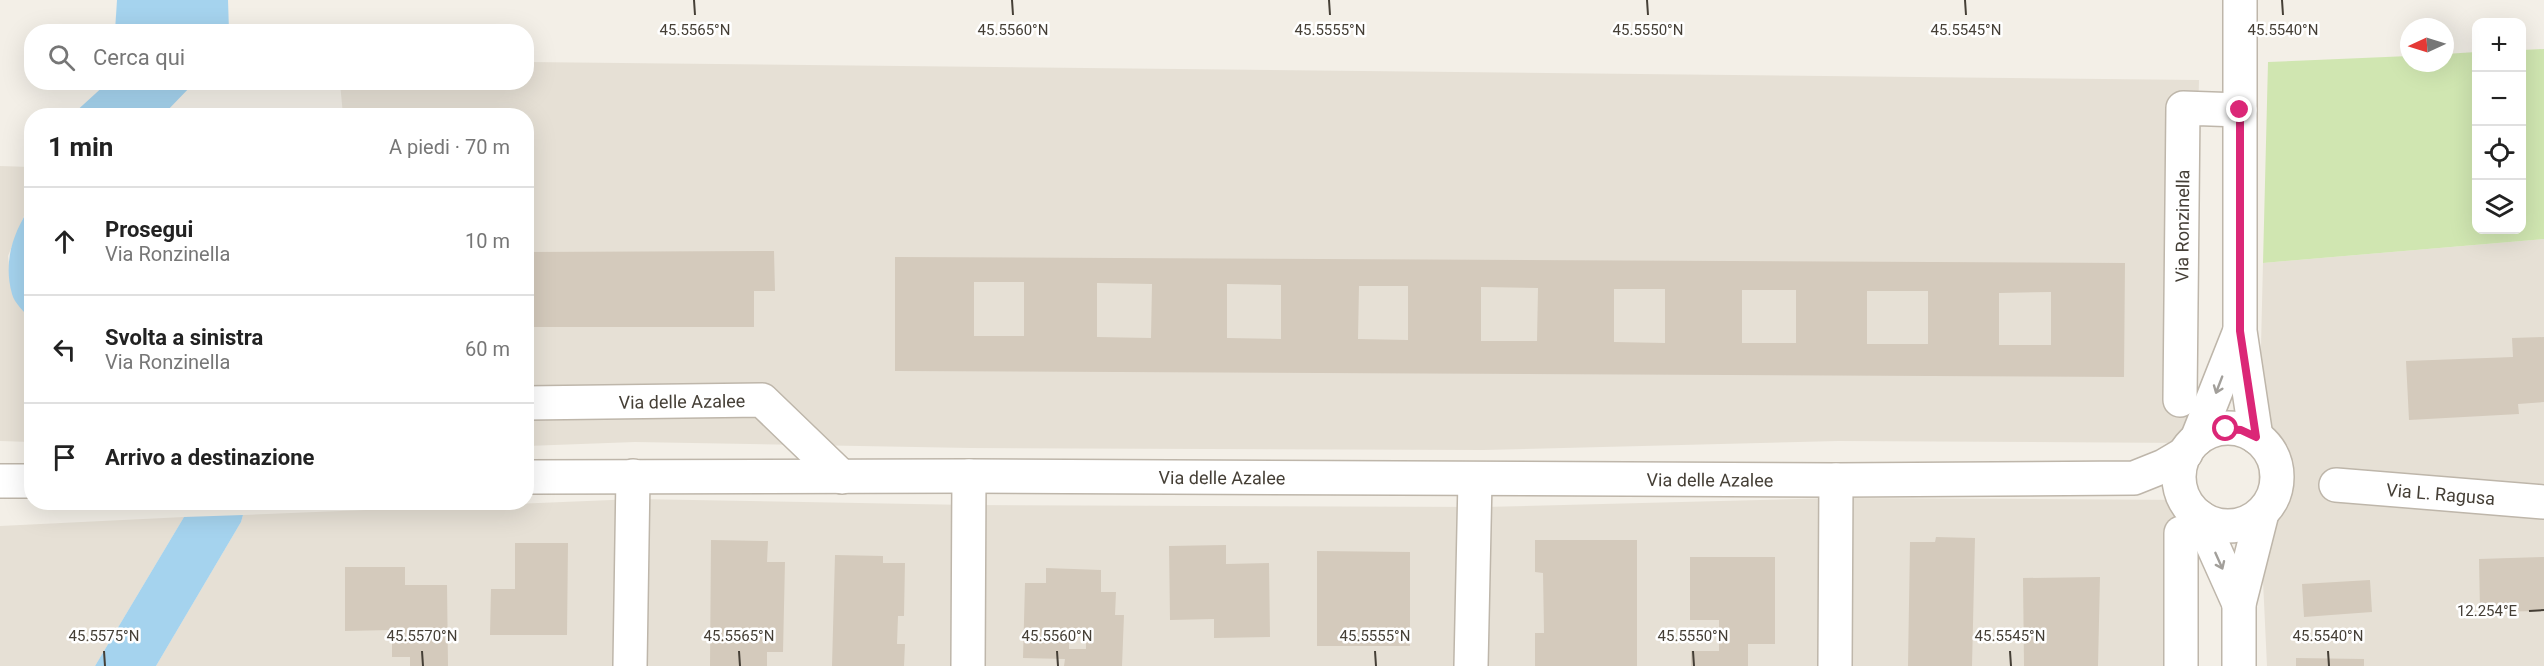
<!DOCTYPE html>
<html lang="it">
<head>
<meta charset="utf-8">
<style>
  :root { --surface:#fff; --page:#f2f2f2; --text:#222; --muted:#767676; --line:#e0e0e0 }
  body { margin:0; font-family:Roboto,sans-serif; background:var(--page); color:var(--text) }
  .controls { position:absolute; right:18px; top:18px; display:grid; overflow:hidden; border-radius:12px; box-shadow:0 6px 24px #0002 }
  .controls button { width:54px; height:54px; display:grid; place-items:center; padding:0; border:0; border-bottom:2px solid var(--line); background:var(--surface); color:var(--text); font:30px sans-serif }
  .compass { position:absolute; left:2400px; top:18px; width:54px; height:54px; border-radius:50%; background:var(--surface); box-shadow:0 6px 24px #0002; rotate:266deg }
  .stop { position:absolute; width:18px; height:18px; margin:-14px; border:4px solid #db2777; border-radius:50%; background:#fff }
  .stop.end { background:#db2777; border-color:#fff; box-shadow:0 2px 6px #0008 }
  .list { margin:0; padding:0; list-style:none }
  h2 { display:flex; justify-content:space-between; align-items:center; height:78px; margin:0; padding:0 24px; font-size:26px }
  h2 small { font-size:20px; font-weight:400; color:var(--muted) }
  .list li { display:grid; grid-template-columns:39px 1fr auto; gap:18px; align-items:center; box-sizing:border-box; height:108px; padding:0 24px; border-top:2px solid var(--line) }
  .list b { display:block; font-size:22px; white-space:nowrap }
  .list p { margin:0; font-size:20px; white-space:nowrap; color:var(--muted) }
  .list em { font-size:20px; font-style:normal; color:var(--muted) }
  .icon { flex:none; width:33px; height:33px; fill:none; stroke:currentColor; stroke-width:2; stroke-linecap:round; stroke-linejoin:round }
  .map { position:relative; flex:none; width:2544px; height:666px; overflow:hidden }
  .search { position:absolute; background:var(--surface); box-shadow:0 6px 24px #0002; left:24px; top:24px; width:510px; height:66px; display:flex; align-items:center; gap:15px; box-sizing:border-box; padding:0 21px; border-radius:24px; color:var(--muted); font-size:22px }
  .panel { position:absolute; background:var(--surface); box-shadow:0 6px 24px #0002; left:24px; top:108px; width:510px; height:402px; border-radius:24px }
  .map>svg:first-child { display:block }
  .residential { fill:#e6e0d5 }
  .green { fill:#d0e6b1 }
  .water { fill:#a5d3ee }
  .building { fill:#d4cabc; fill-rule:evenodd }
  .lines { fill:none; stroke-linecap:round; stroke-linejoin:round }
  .minor-casing { stroke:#beb6aa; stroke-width:36 }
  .minor { stroke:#fff; stroke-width:33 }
  .oneway { stroke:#a29f9a }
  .route { stroke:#db2777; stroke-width:8 }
  .ticks { fill:none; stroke:#453f36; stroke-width:2 }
  .labels { text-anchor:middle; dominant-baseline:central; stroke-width:5; stroke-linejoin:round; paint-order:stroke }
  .street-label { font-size:18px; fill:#453f36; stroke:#fff }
  .ticks-label { font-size:15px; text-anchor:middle; fill:#453f36; stroke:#fff; stroke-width:5; stroke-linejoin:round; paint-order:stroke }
</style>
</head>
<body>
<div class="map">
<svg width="2544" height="666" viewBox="0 0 2544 666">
  <rect width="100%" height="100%" fill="#f3efe7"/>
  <!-- residential -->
  <g class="residential">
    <path d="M527,62L2199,80L2190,443L1838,441L1483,450L971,448L635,442L527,446L526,116L343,115L340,83L526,82Z"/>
    <path d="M0,166L31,167V206L24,216L8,256L12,293L31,320V442L0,441Z"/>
    <path d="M2544,239V666H2267L2258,473L2263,263Z"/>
    <path d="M1838,498L2191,500L2199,666H156L241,522L243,515L636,499L970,505L1484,507Z"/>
    <path d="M184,517L95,666H0V526Z"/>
  </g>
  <!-- green -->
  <path class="green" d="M2544,49V239L2263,263L2268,62L2409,56V63H2445V54L2476,52V230H2522V50Z"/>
  <!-- water -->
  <g class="water">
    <path d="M117,0H228L229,31H115Z"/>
    <path d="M107,83V82L194,83L163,115H72Z"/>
    <path d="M31,206V320C25,312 14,303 12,294C3,262 13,232 31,206Z"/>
    <path d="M243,515L241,522L156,666H95L184,517Z"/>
  </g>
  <!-- building -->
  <g class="building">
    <path d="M774,251L775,291H754V327H526V252Z"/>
    <path d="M895,257L2125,263L2124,377L895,371ZM974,282H1024V336H974ZM1097,283L1152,284L1151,338L1097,337ZM1227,284L1281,285V339L1227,338ZM1359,286H1408V340L1358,339ZM1481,287L1538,288L1537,341H1481ZM1614,289H1665V343L1614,342ZM1742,290H1796V343H1742ZM1867,291H1928V344H1867ZM2051,292V345H1999V293Z"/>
    <path d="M2544,337V402L2518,404L2519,414L2409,420L2406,361L2513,357L2512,338Z"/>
    <path d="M1936,537L1975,538L1972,666H1908L1910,542H1935Z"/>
    <path d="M711,540L768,541L767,562H785L783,652H767V666H710Z"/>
    <path d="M1535,540H1637V666H1535V633H1544L1543,573L1535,572Z"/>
    <path d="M515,543H568L567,635H490L491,589H515Z"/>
    <path d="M1226,545V564L1269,563L1270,637L1214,638V619L1170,620L1169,546Z"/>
    <path d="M1317,551L1410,552V646H1317Z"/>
    <path d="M835,555L883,556V563H905L904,616H898L897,644H905L904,666H832Z"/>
    <path d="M1690,557H1775V644H1748V666H1691V651H1719V620H1690Z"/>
    <path d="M2544,557V611L2480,612L2479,559Z"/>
    <path d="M345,567H405V585H447L448,666H410V657H392V630L345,631Z"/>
    <path d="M1046,568L1101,570V592H1116L1115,615H1124L1122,666H1064L1065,659L1023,658L1025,583H1046ZM1069,628L1086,629V649H1069Z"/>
    <path d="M2100,577L2098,666H2024L2023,578Z"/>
    <path d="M2370,580L2372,612L2304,617L2302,584Z"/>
    <path d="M2296,658L2364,659V666H2296Z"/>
  </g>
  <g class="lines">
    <defs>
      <g id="minor">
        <path d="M2240,0V331L2256,437"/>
        <path id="s1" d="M2180,400L2183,108L2240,110"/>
        <path id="s2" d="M526,403L762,400L842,477"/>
        <circle cx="2228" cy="477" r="49"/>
        <path d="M2197,439L2239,333"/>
        <path id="s3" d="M526,477L969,476L1836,480L2134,478L2164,466L2186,453"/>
        <path d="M0,481H32"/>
        <path id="s4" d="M2336,485L2544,502"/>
        <path d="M2200,517L2239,604"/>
        <path d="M2181,533V666"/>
        <path d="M630,666L633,476"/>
        <path d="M968,666L969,476"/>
        <path d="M1471,666L1475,480"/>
        <path d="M1835,666L1836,480"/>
        <path d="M2239,666V604L2262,513"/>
      </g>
    </defs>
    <!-- minor casing -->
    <use href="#minor" class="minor-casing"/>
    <!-- minor -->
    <use href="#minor" class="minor"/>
  </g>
  <!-- one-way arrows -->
  <defs><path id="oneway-shaft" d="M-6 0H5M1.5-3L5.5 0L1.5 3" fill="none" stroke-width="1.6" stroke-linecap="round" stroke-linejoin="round" transform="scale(1.5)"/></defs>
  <g class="oneway">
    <use href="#oneway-shaft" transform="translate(2219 385) rotate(111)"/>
    <use href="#oneway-shaft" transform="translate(2219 561) rotate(66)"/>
  </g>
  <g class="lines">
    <!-- route -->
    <path class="route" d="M2226,429L2241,430L2256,437L2240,331V110"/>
  </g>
  <!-- ticks -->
  <path class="ticks" d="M694,0L695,15M1012,0L1013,15M1329,0L1330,15M1647,0L1648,15M1965,0L1966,15M2282,0L2283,15M2529,611L2544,610M104,651L105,666M422,651L423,666M739,651L740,666M1057,651L1058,666M1375,651L1376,666M1693,651L1694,666M2010,651L2011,666M2328,651L2329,666"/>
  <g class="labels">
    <!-- street labels -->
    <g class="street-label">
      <text stroke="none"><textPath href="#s1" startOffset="174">Via Ronzinella</textPath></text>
      <text stroke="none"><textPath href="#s2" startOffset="156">Via delle Azalee</textPath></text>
      <text stroke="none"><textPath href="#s3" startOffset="696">Via delle Azalee</textPath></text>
      <text stroke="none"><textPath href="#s3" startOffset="1184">Via delle Azalee</textPath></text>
      <text stroke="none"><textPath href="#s4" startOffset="105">Via L. Ragusa</textPath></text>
    </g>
  </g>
  <g class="ticks-label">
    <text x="1966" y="35">45.5545°N</text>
    <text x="695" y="35">45.5565°N</text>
    <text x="1013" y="35">45.5560°N</text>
    <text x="1330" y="35">45.5555°N</text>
    <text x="1648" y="35">45.5550°N</text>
    <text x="2283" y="35">45.5540°N</text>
    <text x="2487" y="616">12.254°E</text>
    <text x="104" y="641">45.5575°N</text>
    <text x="422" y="641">45.5570°N</text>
    <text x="739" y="641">45.5565°N</text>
    <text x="1057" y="641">45.5560°N</text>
    <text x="1375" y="641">45.5555°N</text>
    <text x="1693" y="641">45.5550°N</text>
    <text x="2010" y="641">45.5545°N</text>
    <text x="2328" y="641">45.5540°N</text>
  </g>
</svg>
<div class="controls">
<button>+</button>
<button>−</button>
<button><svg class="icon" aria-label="locate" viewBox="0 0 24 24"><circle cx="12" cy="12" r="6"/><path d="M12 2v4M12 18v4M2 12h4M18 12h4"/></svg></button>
<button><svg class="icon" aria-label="layers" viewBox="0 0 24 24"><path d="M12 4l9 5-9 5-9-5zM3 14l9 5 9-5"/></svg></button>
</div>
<svg class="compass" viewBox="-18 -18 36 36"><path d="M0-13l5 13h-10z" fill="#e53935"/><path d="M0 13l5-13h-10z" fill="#767676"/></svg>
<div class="stop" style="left:2226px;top:429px"></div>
<div class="stop end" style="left:2240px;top:110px"></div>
<div class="search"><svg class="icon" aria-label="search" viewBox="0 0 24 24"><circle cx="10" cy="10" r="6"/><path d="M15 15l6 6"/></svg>Cerca qui</div>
<section class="panel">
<h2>1 min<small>A piedi · 70 m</small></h2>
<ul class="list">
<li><svg class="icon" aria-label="ahead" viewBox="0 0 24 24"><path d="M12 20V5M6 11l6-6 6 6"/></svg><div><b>Prosegui</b><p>Via Ronzinella</p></div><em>10 m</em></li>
<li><svg class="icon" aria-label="left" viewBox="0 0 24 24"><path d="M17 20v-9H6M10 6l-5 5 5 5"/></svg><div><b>Svolta a sinistra</b><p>Via Ronzinella</p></div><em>60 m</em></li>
<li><svg class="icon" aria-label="arrive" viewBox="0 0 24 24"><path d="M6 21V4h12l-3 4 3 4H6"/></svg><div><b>Arrivo a destinazione</b></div></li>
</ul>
</section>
</div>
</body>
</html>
